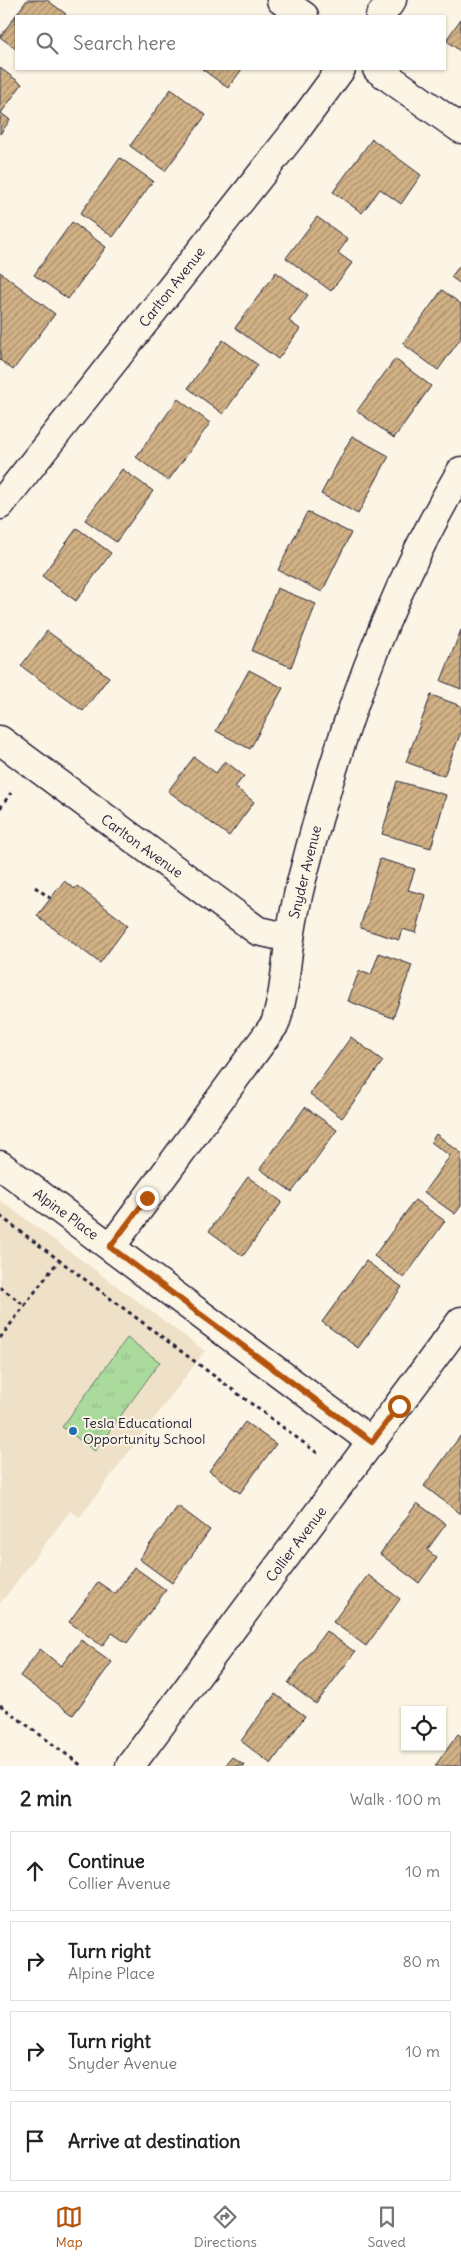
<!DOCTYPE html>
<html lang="en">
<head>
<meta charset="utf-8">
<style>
  :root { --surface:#fff; --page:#f2f2f2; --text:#222; --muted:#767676; --line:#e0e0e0; --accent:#b45309 }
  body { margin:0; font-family:Delius,sans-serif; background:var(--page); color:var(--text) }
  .controls { position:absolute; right:15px; bottom:15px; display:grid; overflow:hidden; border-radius:0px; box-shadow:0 1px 4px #0004 }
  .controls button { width:45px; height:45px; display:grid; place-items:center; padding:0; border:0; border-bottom:1px solid var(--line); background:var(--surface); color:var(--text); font:25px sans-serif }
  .stop { position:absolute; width:15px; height:15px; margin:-11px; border:4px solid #b45309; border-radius:50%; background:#fff }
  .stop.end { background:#b45309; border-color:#fff; box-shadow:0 1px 5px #0008 }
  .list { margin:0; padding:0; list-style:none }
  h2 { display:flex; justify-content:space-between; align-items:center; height:65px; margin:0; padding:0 20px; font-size:21px }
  h2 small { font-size:16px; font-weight:400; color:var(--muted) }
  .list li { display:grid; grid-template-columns:32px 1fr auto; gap:15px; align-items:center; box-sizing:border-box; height:80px; margin:0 10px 10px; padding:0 10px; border:1px solid var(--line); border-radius:0px }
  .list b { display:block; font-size:19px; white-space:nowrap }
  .list p { margin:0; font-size:16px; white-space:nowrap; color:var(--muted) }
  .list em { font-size:16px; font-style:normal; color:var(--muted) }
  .icon { flex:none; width:28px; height:28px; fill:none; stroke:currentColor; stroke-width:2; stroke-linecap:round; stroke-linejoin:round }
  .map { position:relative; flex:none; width:461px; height:1766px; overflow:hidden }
  .search { position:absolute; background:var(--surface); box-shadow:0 1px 4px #0004; left:15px; right:15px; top:15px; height:55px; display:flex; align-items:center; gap:12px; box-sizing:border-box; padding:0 18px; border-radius:0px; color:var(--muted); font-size:19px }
  .sheet { height:425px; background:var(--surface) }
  nav { display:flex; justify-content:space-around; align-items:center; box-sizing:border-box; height:70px; border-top:1px solid var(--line); background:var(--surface); font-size:14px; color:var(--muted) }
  nav a { display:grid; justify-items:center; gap:2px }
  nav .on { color:var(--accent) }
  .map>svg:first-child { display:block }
  .built { fill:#efe1c8 }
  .grass { fill:url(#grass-tufts); stroke:#667e6c }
  .building { fill:url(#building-hatch); stroke:#22223b }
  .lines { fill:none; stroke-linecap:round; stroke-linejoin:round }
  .minor-casing { stroke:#22223b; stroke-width:31 }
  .path { stroke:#22223b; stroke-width:3; stroke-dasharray:4 4; stroke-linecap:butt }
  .minor { stroke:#fcf5e5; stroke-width:28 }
  .route { stroke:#b45309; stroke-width:6 }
  .poi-dot { fill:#1f6fb2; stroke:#fcf5e5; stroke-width:2 }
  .labels { text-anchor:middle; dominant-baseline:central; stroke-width:4; stroke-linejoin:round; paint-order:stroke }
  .street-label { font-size:14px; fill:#22223b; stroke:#fcf5e5 }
  .poi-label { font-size:14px; fill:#22223b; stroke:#fcf5e5; text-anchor:start }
</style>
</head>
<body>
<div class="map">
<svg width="461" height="1766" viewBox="0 0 461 1766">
  <defs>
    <pattern id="grass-tufts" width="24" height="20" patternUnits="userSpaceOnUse" patternTransform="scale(1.25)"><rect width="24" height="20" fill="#aadb9c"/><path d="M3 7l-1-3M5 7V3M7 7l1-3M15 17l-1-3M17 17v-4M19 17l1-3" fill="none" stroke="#92bc87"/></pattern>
    <pattern id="building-hatch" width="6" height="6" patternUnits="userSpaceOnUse" patternTransform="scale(1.25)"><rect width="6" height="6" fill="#d2b285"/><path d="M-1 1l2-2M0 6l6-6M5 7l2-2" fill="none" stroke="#aa906e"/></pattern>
  </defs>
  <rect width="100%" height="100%" fill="#fcf5e5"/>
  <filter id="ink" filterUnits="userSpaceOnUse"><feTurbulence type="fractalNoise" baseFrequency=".02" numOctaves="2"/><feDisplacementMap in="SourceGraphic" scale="10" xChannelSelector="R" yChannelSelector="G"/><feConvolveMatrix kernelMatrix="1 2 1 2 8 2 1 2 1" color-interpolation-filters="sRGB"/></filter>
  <g filter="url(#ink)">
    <!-- built -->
    <path class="built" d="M0,1200L205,1351L80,1517L70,1511L0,1604Z"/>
    <!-- grass -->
    <path class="grass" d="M127,1338L160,1362L95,1451L62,1427Z"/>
    <!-- building -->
    <g class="building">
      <path d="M27,0H47L66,14L64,16H16V49L0,37Z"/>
      <path d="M461,19V52L446,40Z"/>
      <path d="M0,68L22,84L1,113L10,120L0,134Z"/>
      <path d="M202,69H242L228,88Z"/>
      <path d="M171,89L206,115L165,171L130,146Z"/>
      <path d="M372,139L421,175L401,204L380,189L362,213L333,192Z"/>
      <path d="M120,158L153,181L113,237L80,214Z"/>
      <path d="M317,217L348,239L338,253L352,263L331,291L286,258Z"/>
      <path d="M72,222L106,247L68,299L34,275Z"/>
      <path d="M461,264V284L451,277Z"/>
      <path d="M0,272L55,314L13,370L0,360Z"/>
      <path d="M276,272L308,295L289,321L300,329L278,359L235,328Z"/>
      <path d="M442,290L461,304V338L438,370L403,344Z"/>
      <path d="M223,340L258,365L223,414L188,388Z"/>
      <path d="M395,359L431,386L394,438L357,411Z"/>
      <path d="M178,399L210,423L168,481L136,457Z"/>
      <path d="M352,436L389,456L358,514L321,494Z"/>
      <path d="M122,469L153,491L116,542L85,520Z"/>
      <path d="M307,512L351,533L322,592L278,570Z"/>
      <path d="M77,528L111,553L76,601L42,576Z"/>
      <path d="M277,588L316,604L291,667L252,651Z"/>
      <path d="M461,630V689L441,681Z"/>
      <path d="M47,631L109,677L83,711L21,666Z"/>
      <path d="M249,670L283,688L250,749L216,731Z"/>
      <path d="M431,695L461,706V732L444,776L406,762Z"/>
      <path d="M194,757L216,773L225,761L244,776L235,787L254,802L229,836L168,791Z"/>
      <path d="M397,781L446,795L431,848L382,834Z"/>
      <path d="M380,859L415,869L408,890L426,895L416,933L402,929L399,940L360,928Z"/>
      <path d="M64,881L75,889L77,886L128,925L100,963L37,916Z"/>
      <path d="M379,953L412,965L393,1018L348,1001L359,971L371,975Z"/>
      <path d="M351,1037L383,1061L342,1118L310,1094Z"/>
      <path d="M305,1107L337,1130L292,1192L260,1169Z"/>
      <path d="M436,1134L461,1153V1206L455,1214L424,1192L450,1156L431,1142Z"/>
      <path d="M248,1177L282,1202L243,1256L209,1231Z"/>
      <path d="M415,1200L445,1221L404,1278L374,1256Z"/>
      <path d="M366,1261L402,1287L358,1348L322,1322Z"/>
      <path d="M245,1422L276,1444L240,1493L209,1471Z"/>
      <path d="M461,1435V1514L424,1486Z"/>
      <path d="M417,1503L446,1524L427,1550L437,1558L419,1583L380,1554Z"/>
      <path d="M178,1506L210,1530L172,1583L139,1559Z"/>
      <path d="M134,1567L166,1590L127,1643L112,1633L102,1646L69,1622L98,1582L115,1594Z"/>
      <path d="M368,1575L400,1599L366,1646L333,1622Z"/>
      <path d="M326,1631L355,1652L316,1704L288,1683Z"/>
      <path d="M81,1640L112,1662L73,1715L20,1676L40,1649L61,1666Z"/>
      <path d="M275,1694L305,1716L271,1764L241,1741Z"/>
      <path d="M458,1734L461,1736V1766H435Z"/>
      <path d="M232,1757L245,1766H225Z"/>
    </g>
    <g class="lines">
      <defs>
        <g id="minor">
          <path d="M281,0L304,16"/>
          <path d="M380,16L392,0"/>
          <path d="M377,69L461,129"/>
          <path d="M0,505L297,129L341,69"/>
          <path d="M0,740L258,931L290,938"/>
          <path d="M0,1165L372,1442"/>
          <path d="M111,1247L275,1024C285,995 285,968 290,938C293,919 297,898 302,879C339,735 385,600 461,471"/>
          <path d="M130,1766L461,1321"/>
        </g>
      </defs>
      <!-- minor casing -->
      <use href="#minor" class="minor-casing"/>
      <!-- path -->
      <g class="path">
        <path d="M0,808L11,793"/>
        <path d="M35,887L50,898"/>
        <path d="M0,1216L320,1455"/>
        <path d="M0,1287L24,1305"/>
        <path d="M0,1338L59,1260"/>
        <path d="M0,1705L82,1766"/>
      </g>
      <!-- minor -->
      <use href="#minor" class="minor"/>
    </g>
  </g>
  <g class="lines" filter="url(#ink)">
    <!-- route -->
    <path class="route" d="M147,1198L110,1247L372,1442L399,1406"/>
  </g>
  <!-- markers -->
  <circle class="poi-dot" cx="73" cy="1431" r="5"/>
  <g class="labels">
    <!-- street labels -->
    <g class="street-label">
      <text transform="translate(172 287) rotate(-52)">Carlton Avenue</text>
      <text transform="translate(142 846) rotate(36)">Carlton Avenue</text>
      <text transform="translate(305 872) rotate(-76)">Snyder Avenue</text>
      <text transform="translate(66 1214) rotate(36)">Alpine Place</text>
      <text transform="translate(296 1544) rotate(-53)">Collier Avenue</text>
    </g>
    <!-- poi labels -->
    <g class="poi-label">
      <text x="83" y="1423">Tesla Educational<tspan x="83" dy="16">Opportunity School</tspan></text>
    </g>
  </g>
</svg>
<div class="controls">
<button><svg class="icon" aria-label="locate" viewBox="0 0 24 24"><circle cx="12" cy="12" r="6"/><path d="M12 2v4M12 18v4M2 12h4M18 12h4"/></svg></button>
</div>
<div class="stop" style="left:399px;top:1406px"></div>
<div class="stop end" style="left:147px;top:1198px"></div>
<div class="search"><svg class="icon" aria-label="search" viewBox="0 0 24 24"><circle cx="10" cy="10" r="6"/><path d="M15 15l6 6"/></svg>Search here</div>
</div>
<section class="sheet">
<h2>2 min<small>Walk · 100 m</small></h2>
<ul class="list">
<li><svg class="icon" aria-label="ahead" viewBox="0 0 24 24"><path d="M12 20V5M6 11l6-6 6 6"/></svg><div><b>Continue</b><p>Collier Avenue</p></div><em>10 m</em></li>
<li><svg class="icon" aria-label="right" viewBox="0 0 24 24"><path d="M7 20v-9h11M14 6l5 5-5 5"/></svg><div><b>Turn right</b><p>Alpine Place</p></div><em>80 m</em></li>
<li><svg class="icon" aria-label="right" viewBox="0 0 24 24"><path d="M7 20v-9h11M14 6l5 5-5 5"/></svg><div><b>Turn right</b><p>Snyder Avenue</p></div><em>10 m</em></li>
<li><svg class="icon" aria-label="arrive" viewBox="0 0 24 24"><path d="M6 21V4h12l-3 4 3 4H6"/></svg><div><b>Arrive at destination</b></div></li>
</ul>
</section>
<nav>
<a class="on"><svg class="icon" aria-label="map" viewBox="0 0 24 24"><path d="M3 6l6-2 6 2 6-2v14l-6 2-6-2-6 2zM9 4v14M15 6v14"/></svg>Map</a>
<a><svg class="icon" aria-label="directions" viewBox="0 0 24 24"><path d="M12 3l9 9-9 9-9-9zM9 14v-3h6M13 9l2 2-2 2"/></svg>Directions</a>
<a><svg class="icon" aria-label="saved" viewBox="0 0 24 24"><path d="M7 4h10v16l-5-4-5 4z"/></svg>Saved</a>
</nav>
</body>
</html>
